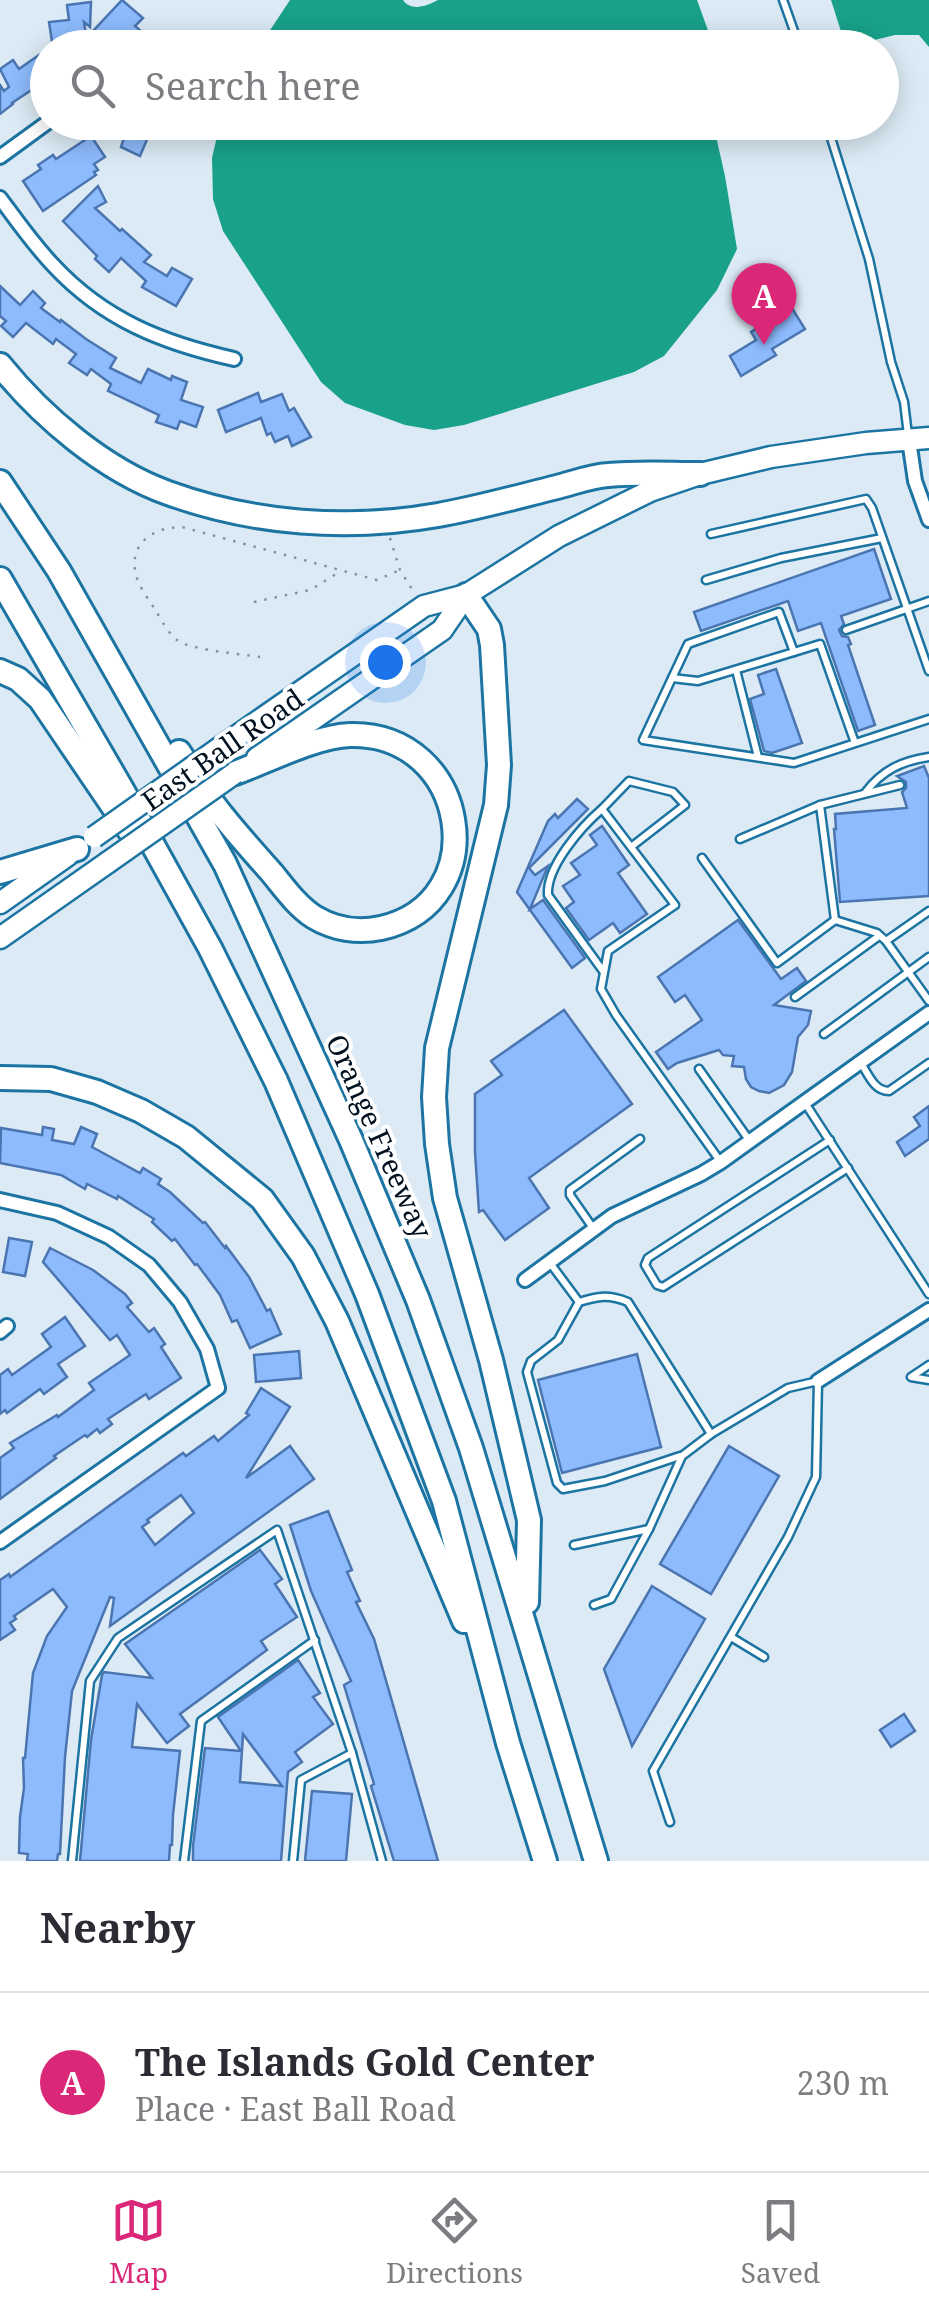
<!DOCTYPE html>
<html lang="en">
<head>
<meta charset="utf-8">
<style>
  :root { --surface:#fff; --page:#f7f7f7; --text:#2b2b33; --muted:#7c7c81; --line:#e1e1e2; --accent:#db2777 }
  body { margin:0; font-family:"Noto Serif",serif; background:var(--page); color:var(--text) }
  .you { position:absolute; left:385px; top:662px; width:35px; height:35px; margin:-25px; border:8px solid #fff; border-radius:50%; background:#1a73e8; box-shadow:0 0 0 15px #1a73e833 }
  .badge { display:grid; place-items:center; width:65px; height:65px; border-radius:50%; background:var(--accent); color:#fff; font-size:32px; font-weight:700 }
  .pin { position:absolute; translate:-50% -82px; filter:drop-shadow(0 2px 5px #0008) }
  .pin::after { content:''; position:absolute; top:52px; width:35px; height:30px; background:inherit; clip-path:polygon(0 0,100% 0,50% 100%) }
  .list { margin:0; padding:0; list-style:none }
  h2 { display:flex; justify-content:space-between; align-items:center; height:130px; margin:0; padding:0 40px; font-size:42px }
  h2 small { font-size:32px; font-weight:400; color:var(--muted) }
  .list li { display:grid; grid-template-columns:65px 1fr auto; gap:30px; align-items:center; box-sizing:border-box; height:180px; padding:0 40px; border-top:2px solid var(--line) }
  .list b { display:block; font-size:38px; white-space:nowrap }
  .list p { margin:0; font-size:32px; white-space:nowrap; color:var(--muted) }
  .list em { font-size:32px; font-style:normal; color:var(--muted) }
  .icon { flex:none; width:55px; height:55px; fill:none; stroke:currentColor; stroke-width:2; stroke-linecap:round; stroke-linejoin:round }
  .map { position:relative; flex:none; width:929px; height:1861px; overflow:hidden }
  .search { position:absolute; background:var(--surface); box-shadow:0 5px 25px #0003; left:30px; right:30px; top:30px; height:110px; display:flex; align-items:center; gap:25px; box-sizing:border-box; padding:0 35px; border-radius:55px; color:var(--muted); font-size:38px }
  .sheet { height:310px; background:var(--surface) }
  nav { display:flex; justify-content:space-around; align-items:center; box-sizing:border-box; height:140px; border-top:2px solid var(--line); background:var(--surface); font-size:28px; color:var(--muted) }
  nav a { display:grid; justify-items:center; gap:5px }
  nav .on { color:var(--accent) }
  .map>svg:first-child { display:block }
  .water { fill:#19a18a }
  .building { fill:#8dbbfd; stroke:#4a75b1; stroke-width:2.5; fill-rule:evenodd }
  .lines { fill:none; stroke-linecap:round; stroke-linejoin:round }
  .service-casing { stroke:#1c74a2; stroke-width:11 }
  .minor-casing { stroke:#1c74a2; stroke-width:18 }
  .primary-casing { stroke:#1c74a2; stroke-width:25 }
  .motorway-casing { stroke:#1c74a2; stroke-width:28 }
  .path { stroke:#82919d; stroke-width:2.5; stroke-dasharray:2.5 8; stroke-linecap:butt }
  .service { stroke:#fff; stroke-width:6 }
  .minor { stroke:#fff; stroke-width:12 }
  .primary { stroke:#fff; stroke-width:20 }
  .motorway { stroke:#fff; stroke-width:22 }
  .primary-bridge-casing { stroke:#1c74a2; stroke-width:25; stroke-linecap:butt }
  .primary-bridge { stroke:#fff; stroke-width:20 }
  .labels { text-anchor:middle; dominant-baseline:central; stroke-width:8; stroke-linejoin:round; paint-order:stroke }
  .street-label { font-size:28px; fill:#00101e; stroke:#fff }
</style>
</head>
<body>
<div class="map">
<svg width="929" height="1861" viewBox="0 0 929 1861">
  <rect width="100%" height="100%" fill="#dbeaf5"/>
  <!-- water -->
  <g class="water">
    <path d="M290,0H403C411,12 427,6 438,0H697L714,47H259Z"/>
    <path d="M831,0H929V47L919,35H895L846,47Z"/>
    <path d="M612,122L618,126L623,122L713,123L725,176L737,249L717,290L664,356L634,372L464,425L434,430L405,425L345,403L321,382L223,231L213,199L212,158L220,123Z"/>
  </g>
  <!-- building -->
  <g class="building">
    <path d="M122,0L143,18L135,26L147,36L136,48H112L94,30Z"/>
    <path d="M91,2L90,27L84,22L88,48H53L49,22L69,20L67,5Z"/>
    <path d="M39,55L48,67V79L12,103L13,104L0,114V85L4,91L9,87L0,69L13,60L19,69Z"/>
    <path d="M129,122H147L145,127L151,130L140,156L121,147Z"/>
    <path d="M91,136L105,157L94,164L98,170L94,172L96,175L43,211L23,181L41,169L38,165L53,155L56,159Z"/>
    <path d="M98,186L106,202L95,208L120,231L122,229L151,255L144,262L167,276L172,268L192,279L176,306L142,287L146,281L121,258L109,272L95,259L97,256L63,221Z"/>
    <path d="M0,286L20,305L33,291L45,303L41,308L60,322L61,320L86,339L116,358L110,368L141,383L148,369L171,380L172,376L187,382L181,400L203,407L196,427L180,421L177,429L156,422L159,415L108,391L111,384L91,369L87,375L69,363L76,354L56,339L53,344L26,323L13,337L1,326L6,321L0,316Z"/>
    <path d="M790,305L805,329L772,349L776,355L741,376L730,356L756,340L751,332L759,327L758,325Z"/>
    <path d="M258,393L261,402L282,394L289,411L294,408L311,437L292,446L288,436L275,442L271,433L267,435L261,418L226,432L218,410Z"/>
    <path d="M874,549L891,599L841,616L844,624L839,630L842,636L848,637L851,644L848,645L875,725L858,731L821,623L798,631L788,601L701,631L694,612Z"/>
    <path d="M776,669L802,743L772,753L764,751L750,699L764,694L758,675Z"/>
    <path d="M924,766L929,778V896L840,902L834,829H836L835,814L907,808L902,792L906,788V782L897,776Z"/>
    <path d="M577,799L588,809L529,868L535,875L548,866L530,909L543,900L585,958L572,968L517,892L548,821L555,814L558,818Z"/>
    <path d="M602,826L629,865L618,873L647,914L620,933L613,923L589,940L566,908L574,902L563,886L580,875L571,863L597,845L590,835Z"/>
    <path d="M738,920L781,979L797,968L806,981L774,1005L811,1011L808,1025L798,1037L792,1072L784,1085L769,1093L759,1091L751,1087L746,1079L744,1067L732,1066L734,1056L723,1055L719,1050L677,1063L668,1069L656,1052L702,1020L685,995L675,1002L658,977Z"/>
    <path d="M564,1010L632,1104L529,1178L549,1208L505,1240L483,1210L479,1212L475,1152V1094L502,1075L491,1061Z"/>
    <path d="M929,1106V1139L905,1156L897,1142L920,1126L914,1117Z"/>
    <path d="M43,1127L54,1129L52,1140L74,1144L81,1127L97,1134L92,1147L140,1173L143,1168L161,1179L158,1184L170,1192L203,1223L205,1222L225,1248L226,1246L249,1277L267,1311L270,1309L281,1334L250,1348L237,1320L232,1322L220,1295L197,1264L195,1265L175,1239L172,1241L152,1222L154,1219L118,1196L117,1199L87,1184L85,1189L61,1175L0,1163L1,1128L42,1135Z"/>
    <path d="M9,1238L32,1242L25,1276L3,1272Z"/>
    <path d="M50,1248L93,1270L125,1294L132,1303L127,1307L149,1332L154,1328L165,1344L161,1347L181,1378L149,1399L146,1394L108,1419L112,1424L100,1433L97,1429L87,1437L85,1435L54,1456L56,1458L0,1499V1458L14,1448L10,1443L57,1415L58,1417L94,1390L89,1383L130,1355L117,1335L110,1340L43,1262Z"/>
    <path d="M65,1317L85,1346L58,1364L67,1377L44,1394L40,1389L7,1413L5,1410L0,1414V1375L8,1369L12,1375L51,1347L42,1334Z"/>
    <path d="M299,1351L301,1378L256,1382L254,1355Z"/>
    <path d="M637,1354L661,1447L562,1473L538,1380Z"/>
    <path d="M261,1388L290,1407L246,1478L290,1446L314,1479L110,1626L114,1598L110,1597L72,1691L65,1757L60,1854H58L57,1861H27L28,1854L19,1853L20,1817L24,1788L23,1758H25L33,1673L47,1636L67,1607L53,1589L14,1616L16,1619L10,1623L15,1630L0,1640V1580L9,1574L10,1577L183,1453L186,1456L214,1436L218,1441L249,1415L246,1413ZM181,1495L194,1513L155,1545L142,1527L149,1522L147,1520Z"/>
    <path d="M729,1446L779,1476L711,1594L660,1564Z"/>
    <path d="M328,1511L352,1570L347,1572L360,1601L356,1602L374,1639L438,1861H394L371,1786L374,1784L344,1685L351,1681L311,1591L290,1525Z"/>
    <path d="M260,1550L282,1579L275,1584L297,1617L261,1641L267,1650L180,1714L189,1726L167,1743L137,1704L132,1747L180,1751L173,1815L172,1845H170L169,1861H80L91,1740L102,1675L104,1672L152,1678L125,1644Z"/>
    <path d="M652,1586L705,1619L632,1746L604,1669Z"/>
    <path d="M298,1660L320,1693L313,1697L333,1724L295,1752L302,1762L288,1772L281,1861H193V1846L205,1748L241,1751L218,1717ZM243,1734L282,1786L240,1782Z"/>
    <path d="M904,1714L915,1731L891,1747L880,1730Z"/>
    <path d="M312,1791L352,1794L346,1861H305Z"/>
  </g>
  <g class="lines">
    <defs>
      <g id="service">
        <path d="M783,0L800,48"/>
        <path d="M826,122L869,259L891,362L904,402L908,435"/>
        <path d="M711,534L866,499L872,508L929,671"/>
        <path d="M706,580L781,558L882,538"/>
        <path d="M846,630L929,601"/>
        <path d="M736,670L758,757"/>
        <path d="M672,678L698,681L794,652"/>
        <path d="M855,743L820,644L794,652L779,612L688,644L643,740L794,763L929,719"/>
        <path d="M865,793C882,770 902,761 929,757"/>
        <path d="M820,805L900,785"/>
        <path d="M602,809C581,827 546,867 548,895L603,971"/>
        <path d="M740,839L820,805L835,920L877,933L886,941L929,1001"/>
        <path d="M631,847L685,805L673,792L629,781L602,809L675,905L608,951L601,989L616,1015L720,1161"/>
        <path d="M702,858L777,963L835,920"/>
        <path d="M886,941L929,911"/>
        <path d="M795,997L879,936"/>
        <path d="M824,1034L929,957"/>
        <path d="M861,1063C868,1074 874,1091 889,1091L929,1063"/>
        <path d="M699,1069L749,1140"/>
        <path d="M805,1103L929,1294"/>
        <path d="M830,1140L648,1258L645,1265L657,1285L663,1287L848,1168"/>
        <path d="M593,1228L570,1195V1190L640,1139"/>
        <path d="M550,1263L579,1302"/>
        <path d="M929,1365L911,1377L929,1380"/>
        <path d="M680,1456L605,1481L563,1489L557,1483L527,1372L531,1361L558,1340L579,1302C598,1296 609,1294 628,1302L711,1434"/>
        <path d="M574,1545L649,1529"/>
        <path d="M594,1605L611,1599L649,1529L682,1456L711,1434L788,1388L818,1381L816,1477L788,1537L653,1771L670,1822"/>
        <path d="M731,1637L764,1657"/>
        <path d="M72,1861L90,1681L118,1638L277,1530L352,1753L382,1861"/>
        <path d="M184,1861L201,1721L315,1640"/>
        <path d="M293,1861L301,1780L352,1753"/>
      </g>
      <g id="minor">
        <path d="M0,157L48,122"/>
        <path d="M0,198C17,221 33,244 53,265C104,320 163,343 234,359"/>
        <path d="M909,440L915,481L929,520"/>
        <path d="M0,1200L57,1213L109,1237L149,1265L180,1302L207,1349L218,1388L0,1542"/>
        <path d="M525,1280L612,1216L701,1174L721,1162L929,1013"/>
        <path d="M0,1332L7,1326"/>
        <path d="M818,1381L929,1310"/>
      </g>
      <g id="primary">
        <path d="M221,747L424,606L466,595L559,536L650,491L700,474L771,457L866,443L929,438"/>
        <path d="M257,758L442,630L466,595"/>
        <path d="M0,903L68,855"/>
        <path d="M0,938L107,863"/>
      </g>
      <g id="motorway">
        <path d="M0,365C42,417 104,470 168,493C254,524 348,531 438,515C478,508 517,497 557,487C573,483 591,476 608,475C639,472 670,474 700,474"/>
        <path d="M0,482L59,571L225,864L351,1140L418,1300L471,1448L596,1861"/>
        <path d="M0,579L123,791L210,948L276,1081L367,1294L444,1501L508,1743L545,1861"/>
        <path d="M466,595L489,629L492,645L499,765L496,805L437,1048L434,1097L437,1144L445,1198L491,1360L529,1520L527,1602"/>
        <path d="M0,671L18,679L40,699L131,833"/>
        <path d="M179,752C193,773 206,796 222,815C238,835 255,854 272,873C285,889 297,906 314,917C334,929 358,933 381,928C496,902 469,732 350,735C316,736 268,761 235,773"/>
        <path d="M0,872L77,849"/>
        <path d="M0,1078L51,1079L97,1092L141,1111L186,1137L262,1199L303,1256L337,1321L464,1621"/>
      </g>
    </defs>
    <!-- service casing -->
    <use href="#service" class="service-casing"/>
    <!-- minor casing -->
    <use href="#minor" class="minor-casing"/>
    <!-- primary casing -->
    <use href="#primary" class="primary-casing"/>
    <!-- motorway casing -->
    <use href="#motorway" class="motorway-casing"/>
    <!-- path -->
    <g class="path">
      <path d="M390,538L400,570L415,594"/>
      <path d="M254,602L310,590L341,571"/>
      <path d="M260,657C241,654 190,650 177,640C167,632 161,619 154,608C149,600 142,591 138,581C125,547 150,527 182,527L377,580L400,570"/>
    </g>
    <!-- service -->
    <use href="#service" class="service"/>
    <!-- minor -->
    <use href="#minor" class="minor"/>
    <!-- primary -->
    <use href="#primary" class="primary"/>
    <!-- motorway -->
    <use href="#motorway" class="motorway"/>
    <defs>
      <g id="primary-bridge">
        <path d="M94,837L221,747"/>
        <path d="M107,863L235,773"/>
      </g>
    </defs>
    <!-- primary-bridge casing -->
    <use href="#primary-bridge" class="primary-bridge-casing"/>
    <!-- primary-bridge -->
    <use href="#primary-bridge" class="primary-bridge"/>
  </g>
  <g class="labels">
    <!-- street labels -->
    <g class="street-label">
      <text transform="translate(222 749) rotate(-35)">East Ball Road</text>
      <text transform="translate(380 1136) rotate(66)">Orange Freeway</text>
    </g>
  </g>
</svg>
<div class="you"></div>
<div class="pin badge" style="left:764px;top:345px">A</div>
<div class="search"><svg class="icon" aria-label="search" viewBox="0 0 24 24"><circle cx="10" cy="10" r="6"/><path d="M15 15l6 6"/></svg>Search here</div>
</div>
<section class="sheet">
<h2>Nearby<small></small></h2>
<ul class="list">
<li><span class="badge">A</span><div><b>The Islands Gold Center</b><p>Place · East Ball Road</p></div><em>230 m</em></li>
</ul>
</section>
<nav>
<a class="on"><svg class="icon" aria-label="map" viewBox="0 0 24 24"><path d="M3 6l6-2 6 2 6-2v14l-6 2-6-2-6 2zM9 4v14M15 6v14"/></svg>Map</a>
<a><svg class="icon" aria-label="directions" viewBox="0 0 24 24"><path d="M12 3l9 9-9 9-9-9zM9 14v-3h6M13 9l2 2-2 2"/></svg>Directions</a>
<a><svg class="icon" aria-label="saved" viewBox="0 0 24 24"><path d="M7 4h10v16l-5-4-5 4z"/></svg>Saved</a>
</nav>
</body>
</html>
